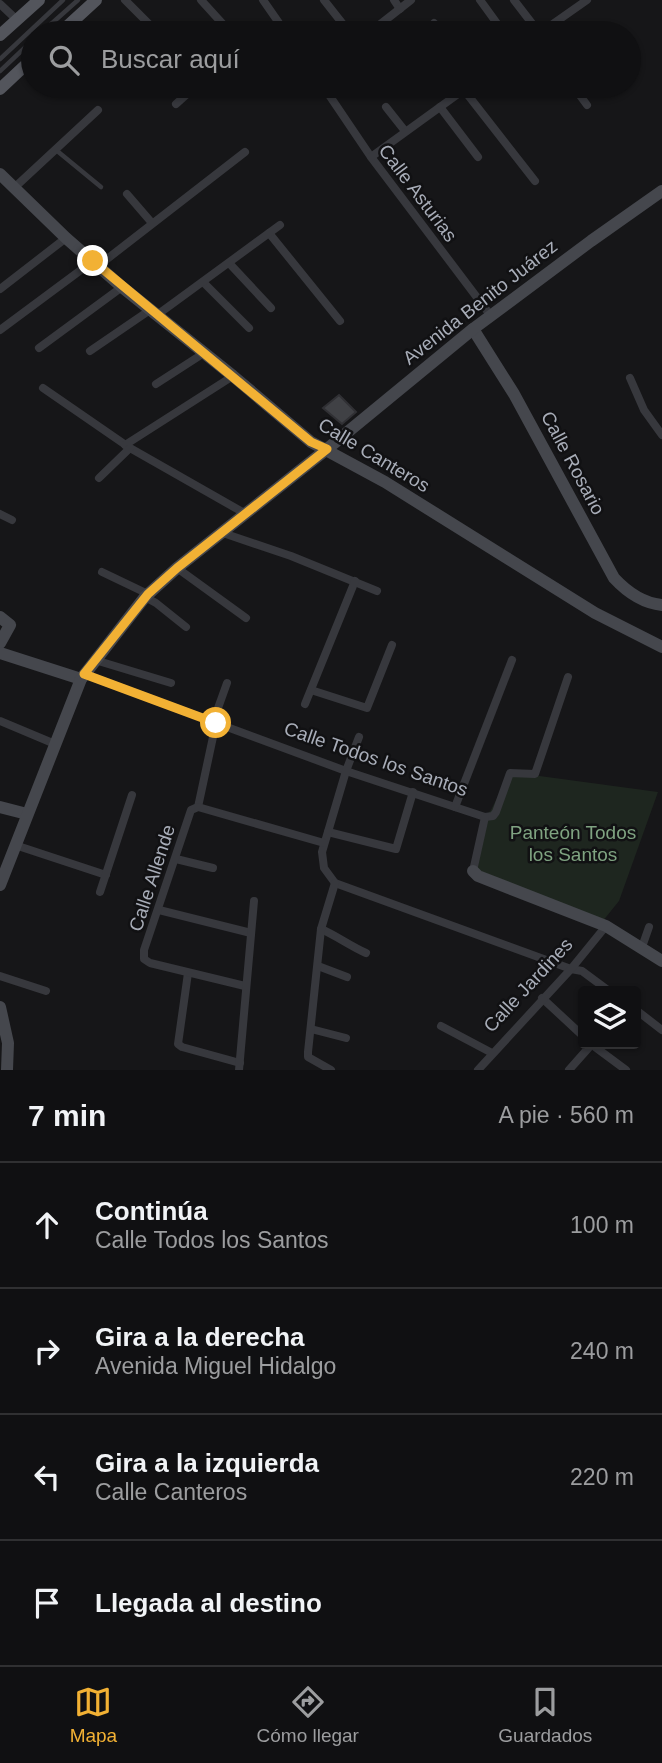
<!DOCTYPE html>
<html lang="es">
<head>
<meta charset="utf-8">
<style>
  :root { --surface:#101012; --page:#1e1e20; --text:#f1f3f6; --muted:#9c9d9f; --line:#303032; --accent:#f2b134 }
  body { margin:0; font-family:Arial,sans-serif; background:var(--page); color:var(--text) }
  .controls { position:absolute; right:21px; bottom:21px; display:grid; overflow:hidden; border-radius:7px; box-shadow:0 2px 5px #0004 }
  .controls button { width:63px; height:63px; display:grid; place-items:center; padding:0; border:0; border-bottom:2px solid var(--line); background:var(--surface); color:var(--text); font:35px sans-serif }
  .stop { position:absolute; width:21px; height:21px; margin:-16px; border:5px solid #f2b134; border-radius:50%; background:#fff }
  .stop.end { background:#f2b134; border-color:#fff; box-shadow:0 2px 7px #0008 }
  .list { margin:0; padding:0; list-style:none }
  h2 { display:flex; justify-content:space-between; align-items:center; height:91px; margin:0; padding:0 28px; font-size:30px }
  h2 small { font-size:23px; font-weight:400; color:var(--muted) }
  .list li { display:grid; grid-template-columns:46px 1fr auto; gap:21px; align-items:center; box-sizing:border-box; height:126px; padding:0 28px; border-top:2px solid var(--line) }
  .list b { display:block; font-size:26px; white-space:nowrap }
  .list p { margin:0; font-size:23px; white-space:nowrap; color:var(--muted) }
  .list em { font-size:23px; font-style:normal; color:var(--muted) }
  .icon { flex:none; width:38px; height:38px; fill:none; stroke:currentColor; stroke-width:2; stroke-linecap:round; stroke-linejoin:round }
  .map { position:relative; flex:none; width:662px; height:1070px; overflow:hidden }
  .search { position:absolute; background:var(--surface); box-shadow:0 2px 5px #0004; left:21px; right:21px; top:21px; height:77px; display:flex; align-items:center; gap:18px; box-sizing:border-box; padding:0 24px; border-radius:38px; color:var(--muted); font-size:26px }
  .sheet { height:595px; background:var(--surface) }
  nav { display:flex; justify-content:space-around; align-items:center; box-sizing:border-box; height:98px; border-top:2px solid var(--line); background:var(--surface); font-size:19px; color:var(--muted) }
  nav a { display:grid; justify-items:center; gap:4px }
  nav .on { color:var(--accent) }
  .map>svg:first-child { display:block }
  .green { fill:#1e261f }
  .building { fill:#404145; stroke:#303034; stroke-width:2 }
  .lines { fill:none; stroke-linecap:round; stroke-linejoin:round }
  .lane { stroke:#37383d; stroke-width:4.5 }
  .street { stroke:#37383d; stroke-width:8 }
  .secondary { stroke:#45474d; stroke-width:12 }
  .primary { stroke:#53555c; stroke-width:12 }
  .route { stroke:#f2b134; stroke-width:9 }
  .labels { text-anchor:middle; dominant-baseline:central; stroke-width:5; stroke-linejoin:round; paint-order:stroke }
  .street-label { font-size:19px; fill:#a8adb8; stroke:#111113 }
  .park-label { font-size:19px; fill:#7fa381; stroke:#111113 }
</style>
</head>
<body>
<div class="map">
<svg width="662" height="1070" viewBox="0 0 662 1070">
  <rect width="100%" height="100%" fill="#161618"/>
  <!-- green -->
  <path class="green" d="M510,772L658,792L619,901L602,922L473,868L485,817L491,810Z"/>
  <!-- building -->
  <path class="building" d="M339,395L356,412L342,424L323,408Z"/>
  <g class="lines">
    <!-- lane -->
    <g class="lane">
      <path d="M41,33L78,0"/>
      <path d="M0,59L63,0"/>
      <path d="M0,71L33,40"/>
      <path d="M56,150L101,187"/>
    </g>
    <!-- street -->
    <g class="street">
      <path d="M125,0L158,33"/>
      <path d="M201,0L231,33"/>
      <path d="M263,0L286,33"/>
      <path d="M324,0L350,33"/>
      <path d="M394,0L400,9"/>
      <path d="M480,0L504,33"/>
      <path d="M514,0L534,26L536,33"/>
      <path d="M0,4L17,20"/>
      <path d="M434,23L442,33"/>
      <path d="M68,25L76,33"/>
      <path d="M369,33L411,0"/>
      <path d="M540,33L587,0"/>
      <path d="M129,86L132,89"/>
      <path d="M323,86L371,157L491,316"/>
      <path d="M573,86L587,105"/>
      <path d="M464,90L535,181"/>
      <path d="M176,104L196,86"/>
      <path d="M386,107L405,131"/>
      <path d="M440,107L478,157"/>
      <path d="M371,157L469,86"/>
      <path d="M14,188L98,110"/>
      <path d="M127,194L152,223"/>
      <path d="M269,233L340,321"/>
      <path d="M229,263L271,308"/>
      <path d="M98,266L245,152"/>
      <path d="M203,282L249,328"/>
      <path d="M0,289L66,238"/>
      <path d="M157,315L280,225"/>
      <path d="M0,330L93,261"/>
      <path d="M39,348L122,287"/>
      <path d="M90,351L150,310"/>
      <path d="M630,378L644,410L662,435"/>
      <path d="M156,384L204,353"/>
      <path d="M43,388L130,448L246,514"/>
      <path d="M125,445L233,376"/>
      <path d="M99,478L130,448"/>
      <path d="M0,514L12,520"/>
      <path d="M223,533L291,556L377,591"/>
      <path d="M177,568L246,618"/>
      <path d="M102,572L148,594"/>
      <path d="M145,597L156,603L186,627"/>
      <path d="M95,660L171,683"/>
      <path d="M84,674L346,771L485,817L493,816L496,812L510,773L535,774L568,677"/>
      <path d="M311,690L367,708L392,645"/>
      <path d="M305,704L355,581"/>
      <path d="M0,721L55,744"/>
      <path d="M213,722L227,683"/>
      <path d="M198,807L216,723"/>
      <path d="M455,807L512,660"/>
      <path d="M328,832L396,849L413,792"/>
      <path d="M15,845L106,875"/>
      <path d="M176,859L213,868"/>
      <path d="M473,871L485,817"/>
      <path d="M335,883L571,969L582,971L609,991"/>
      <path d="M335,883L324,868L322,852L346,771L359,737"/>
      <path d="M100,892L132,795"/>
      <path d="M159,910L251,933"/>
      <path d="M321,929C337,936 350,946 366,953"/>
      <path d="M642,947L649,927"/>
      <path d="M318,966L347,977"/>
      <path d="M188,973L178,1044L182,1047L240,1063"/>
      <path d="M0,976L46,991"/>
      <path d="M245,986L150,963L144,959V950L191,810L198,807L324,843"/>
      <path d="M542,998L583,1036"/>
      <path d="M636,1010L662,1030"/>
      <path d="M441,1026L492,1053"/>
      <path d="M311,1029L346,1038"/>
      <path d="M591,1044L626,1070"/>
      <path d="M239,1070L254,901"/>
      <path d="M331,1070L308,1057V1052L321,929L335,883"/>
      <path d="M478,1070L571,969L606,926"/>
      <path d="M569,1070L592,1044"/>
    </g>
    <!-- secondary -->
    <g class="secondary">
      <path d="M0,174L66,238L122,287L233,376L311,442L385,482L595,613L662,647"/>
      <path d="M473,329L514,394L614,578C627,592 642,603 662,605"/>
      <path d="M0,617L10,625L0,643"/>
      <path d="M0,653L81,679"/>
      <path d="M0,807L27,814"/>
      <path d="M473,871L478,876L606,926L662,961"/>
      <path d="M0,885L81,679L145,597L177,568L327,449L473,329L591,241L662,191"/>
      <path d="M0,1007L8,1043L7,1070"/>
    </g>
    <!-- primary -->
    <g class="primary">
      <path d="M60,33L96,0"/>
      <path d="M0,35L39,0"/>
      <path d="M0,89L33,58"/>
    </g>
  </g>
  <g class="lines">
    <!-- route -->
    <path class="route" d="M93,261L311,442L327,449L177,568L148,594L84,674L216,723"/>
  </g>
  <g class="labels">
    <!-- street labels -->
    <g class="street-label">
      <text transform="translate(418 193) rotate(53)">Calle Asturias</text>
      <text transform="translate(480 302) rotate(-38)">Avenida Benito Juárez</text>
      <text transform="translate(374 455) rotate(31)">Calle Canteros</text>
      <text transform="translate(573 463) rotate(62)">Calle Rosario</text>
      <text transform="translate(376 759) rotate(19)">Calle Todos los Santos</text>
      <text transform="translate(152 878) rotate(-72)">Calle Allende</text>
      <text transform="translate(528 985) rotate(-47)">Calle Jardines</text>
    </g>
    <!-- park labels -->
    <g class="park-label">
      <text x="573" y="832">Panteón Todos<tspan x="573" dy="22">los Santos</tspan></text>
    </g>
  </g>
</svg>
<div class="controls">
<button><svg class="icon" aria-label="layers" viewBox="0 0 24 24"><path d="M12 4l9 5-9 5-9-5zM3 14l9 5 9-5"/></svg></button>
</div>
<div class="stop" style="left:216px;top:723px"></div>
<div class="stop end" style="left:93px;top:261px"></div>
<div class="search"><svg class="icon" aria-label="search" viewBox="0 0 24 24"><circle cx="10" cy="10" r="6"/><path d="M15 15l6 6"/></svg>Buscar aquí</div>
</div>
<section class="sheet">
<h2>7 min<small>A pie · 560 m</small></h2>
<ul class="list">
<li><svg class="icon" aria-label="ahead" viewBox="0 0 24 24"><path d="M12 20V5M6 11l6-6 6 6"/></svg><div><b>Continúa</b><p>Calle Todos los Santos</p></div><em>100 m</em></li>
<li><svg class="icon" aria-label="right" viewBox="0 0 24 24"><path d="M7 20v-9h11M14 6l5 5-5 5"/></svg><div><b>Gira a la derecha</b><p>Avenida Miguel Hidalgo</p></div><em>240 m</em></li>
<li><svg class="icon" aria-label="left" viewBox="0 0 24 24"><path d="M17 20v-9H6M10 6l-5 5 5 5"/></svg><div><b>Gira a la izquierda</b><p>Calle Canteros</p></div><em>220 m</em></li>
<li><svg class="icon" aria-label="arrive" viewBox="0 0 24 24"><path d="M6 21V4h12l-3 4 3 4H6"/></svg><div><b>Llegada al destino</b></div></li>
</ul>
</section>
<nav>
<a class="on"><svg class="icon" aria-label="map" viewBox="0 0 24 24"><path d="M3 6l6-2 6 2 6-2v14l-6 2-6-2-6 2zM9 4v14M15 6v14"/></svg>Mapa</a>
<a><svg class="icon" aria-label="directions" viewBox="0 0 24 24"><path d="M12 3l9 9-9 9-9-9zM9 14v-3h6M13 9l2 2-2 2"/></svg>Cómo llegar</a>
<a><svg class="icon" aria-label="saved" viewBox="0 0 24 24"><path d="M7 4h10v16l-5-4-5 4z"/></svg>Guardados</a>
</nav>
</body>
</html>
